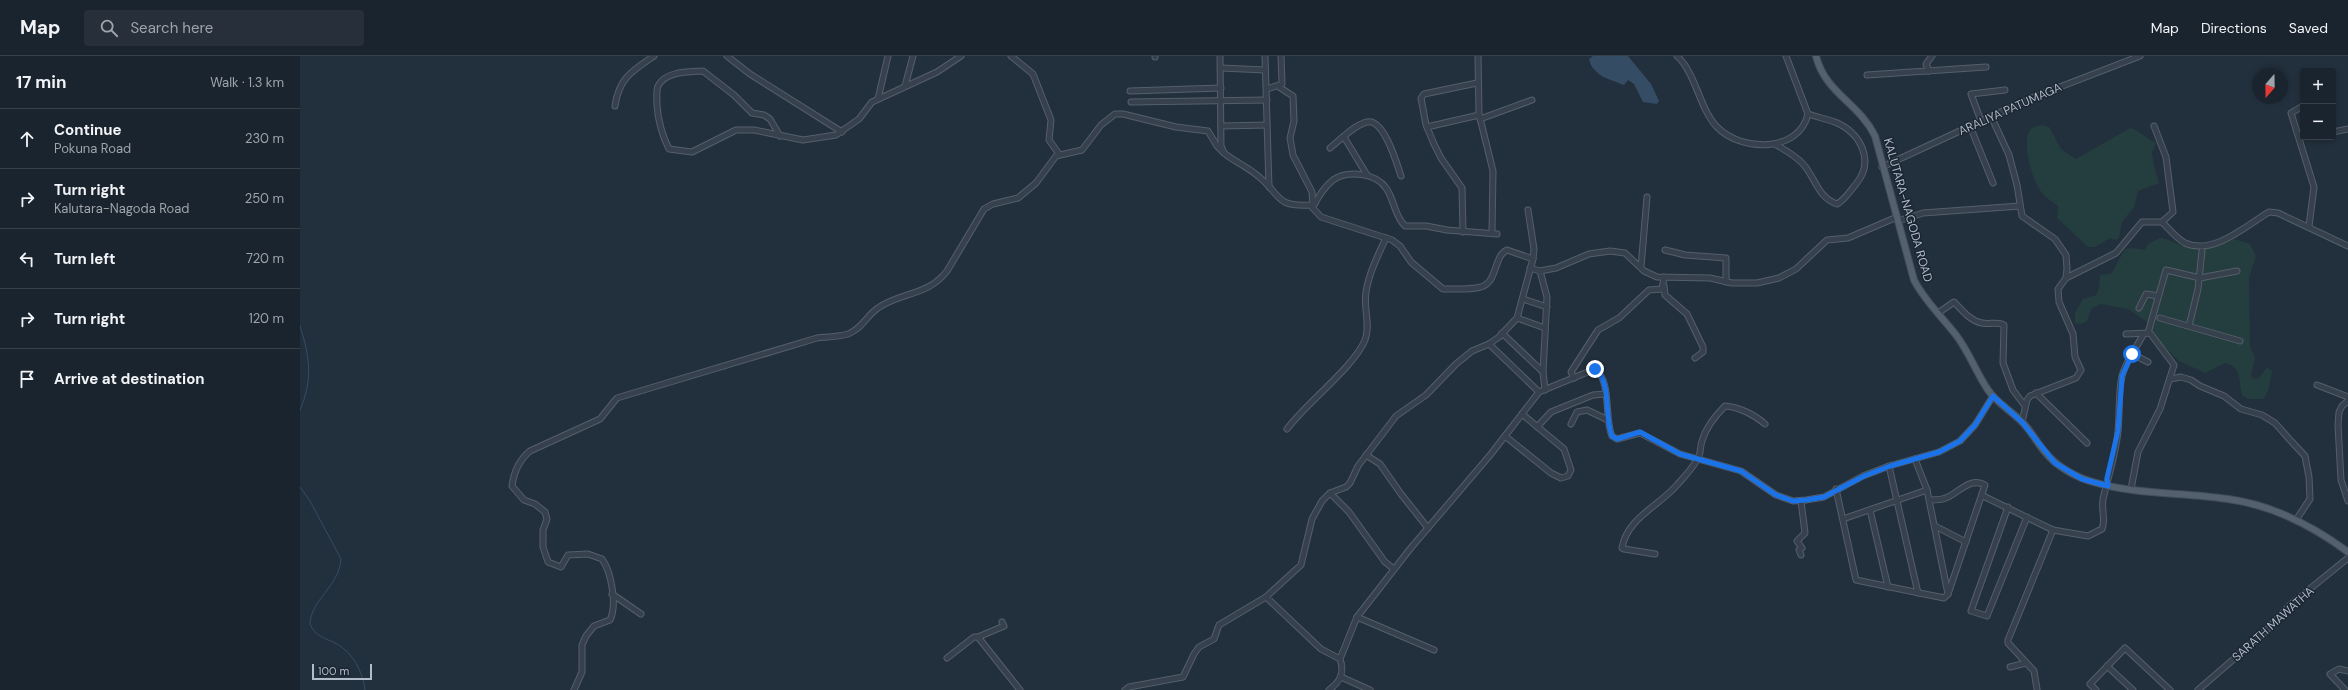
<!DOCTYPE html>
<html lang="en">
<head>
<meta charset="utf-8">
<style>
  :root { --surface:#1a242e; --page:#27303a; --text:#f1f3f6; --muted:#9fa4aa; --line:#38414a }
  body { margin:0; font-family:"DM Sans",sans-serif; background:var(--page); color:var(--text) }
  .controls { position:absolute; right:12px; top:12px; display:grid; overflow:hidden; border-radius:4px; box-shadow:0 2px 6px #0003 }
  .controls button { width:36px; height:36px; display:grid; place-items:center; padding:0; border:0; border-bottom:1px solid var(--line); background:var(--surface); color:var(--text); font:20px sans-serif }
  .compass { position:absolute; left:1952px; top:12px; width:36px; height:36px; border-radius:50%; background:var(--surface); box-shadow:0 2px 6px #0003; rotate:200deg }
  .scale { position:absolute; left:12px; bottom:10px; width:60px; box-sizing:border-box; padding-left:4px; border:2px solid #b2bcc9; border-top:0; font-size:11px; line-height:14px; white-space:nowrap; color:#b2bcc9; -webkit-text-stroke:3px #1b2632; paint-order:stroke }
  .stop { position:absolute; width:12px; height:12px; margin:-9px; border:3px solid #1a73e8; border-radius:50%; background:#fff }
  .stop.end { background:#1a73e8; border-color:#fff; box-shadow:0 1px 4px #0008 }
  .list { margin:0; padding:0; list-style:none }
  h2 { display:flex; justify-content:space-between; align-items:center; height:52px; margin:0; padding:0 16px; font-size:17px }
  h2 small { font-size:13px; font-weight:400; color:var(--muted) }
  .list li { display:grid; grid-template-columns:26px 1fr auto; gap:12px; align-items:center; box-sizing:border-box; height:60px; padding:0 16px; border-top:1px solid var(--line) }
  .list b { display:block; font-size:15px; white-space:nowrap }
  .list p { margin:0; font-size:13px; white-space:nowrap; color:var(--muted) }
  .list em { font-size:13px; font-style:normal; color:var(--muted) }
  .icon { flex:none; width:22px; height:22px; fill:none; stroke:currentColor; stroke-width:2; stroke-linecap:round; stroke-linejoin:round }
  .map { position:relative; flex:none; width:2048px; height:634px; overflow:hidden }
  header { display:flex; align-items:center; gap:24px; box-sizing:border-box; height:56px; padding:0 20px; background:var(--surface); border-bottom:1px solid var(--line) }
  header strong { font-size:19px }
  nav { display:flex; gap:22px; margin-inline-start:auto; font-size:14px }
  .search { width:280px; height:36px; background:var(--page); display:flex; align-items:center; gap:10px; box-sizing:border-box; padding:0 14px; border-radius:4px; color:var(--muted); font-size:15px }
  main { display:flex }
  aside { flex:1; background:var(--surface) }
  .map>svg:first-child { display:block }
  .green { fill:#243d3e }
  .water { fill:#354c65 }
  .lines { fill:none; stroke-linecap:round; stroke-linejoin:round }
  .stream { stroke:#354c65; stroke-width:1 }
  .minor-casing { stroke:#545f6b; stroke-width:7 }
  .major-casing { stroke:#424d59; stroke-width:8 }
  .minor { stroke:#36414d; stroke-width:5 }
  .major { stroke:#54606d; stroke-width:6 }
  .route { stroke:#1a73e8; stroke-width:5 }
  .labels { text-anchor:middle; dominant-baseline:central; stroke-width:3; stroke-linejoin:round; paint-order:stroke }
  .street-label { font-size:12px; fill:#b2bcc9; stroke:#1b2632 }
</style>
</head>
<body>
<header>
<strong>Map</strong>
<div class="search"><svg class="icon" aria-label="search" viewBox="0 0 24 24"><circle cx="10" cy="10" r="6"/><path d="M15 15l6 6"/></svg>Search here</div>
<nav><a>Map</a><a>Directions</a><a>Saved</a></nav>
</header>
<main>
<aside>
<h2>17 min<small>Walk · 1.3 km</small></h2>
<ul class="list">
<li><svg class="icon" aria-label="ahead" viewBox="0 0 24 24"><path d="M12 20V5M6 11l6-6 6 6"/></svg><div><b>Continue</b><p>Pokuna Road</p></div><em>230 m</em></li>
<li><svg class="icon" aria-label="right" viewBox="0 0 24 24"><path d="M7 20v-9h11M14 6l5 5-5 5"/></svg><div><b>Turn right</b><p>Kalutara-Nagoda Road</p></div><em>250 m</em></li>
<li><svg class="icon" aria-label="left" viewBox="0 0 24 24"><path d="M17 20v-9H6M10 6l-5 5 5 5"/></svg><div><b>Turn left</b></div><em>720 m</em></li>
<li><svg class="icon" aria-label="right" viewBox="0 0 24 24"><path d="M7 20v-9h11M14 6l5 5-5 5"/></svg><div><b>Turn right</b></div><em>120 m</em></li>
<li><svg class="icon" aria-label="arrive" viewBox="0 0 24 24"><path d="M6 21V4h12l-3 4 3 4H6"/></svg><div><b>Arrive at destination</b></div></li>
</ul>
</aside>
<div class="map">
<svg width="2048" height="634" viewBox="0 0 2048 634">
  <rect width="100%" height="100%" fill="#22303d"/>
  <!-- green -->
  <g class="green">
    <path d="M1743,69L1749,71L1761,93L1776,103L1830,72C1840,74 1846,83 1856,87L1852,96L1854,110L1859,127L1838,135L1834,151L1822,166L1819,182L1816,184L1810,182L1795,191H1788L1757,162L1758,150C1753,146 1747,143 1743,138C1733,128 1720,85 1731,73C1734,70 1739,70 1743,69Z"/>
    <path d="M1860,182C1870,183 1879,189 1889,192C1904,197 1920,188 1934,183L1950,188L1956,200L1949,222L1950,290L1955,302L1951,320L1953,323L1959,322L1967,311L1972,315L1969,332L1964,343H1948L1942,339C1938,324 1943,312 1925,307L1905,317L1879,305L1862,289L1847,266L1828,253L1801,248L1792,252L1787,265L1781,268L1775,267V257L1783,243L1796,239L1799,233L1800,219L1811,218L1825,193L1831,192L1845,194L1848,188Z"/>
  </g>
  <!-- water -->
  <path class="water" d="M1293,0H1328L1351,28L1359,45L1357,48L1343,46L1334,28L1328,24L1324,29C1309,23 1293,20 1289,3Z"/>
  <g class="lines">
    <!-- stream -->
    <g class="stream">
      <path d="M0,270C10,301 13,324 0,354"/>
      <path d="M0,431L10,445L41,503C39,531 11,543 10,568C15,581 26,582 37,588C53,597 63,616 65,634"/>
    </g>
    <defs>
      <g id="minor">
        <path d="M427,0L450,18L542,76"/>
        <path d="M711,0L733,18L751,64L749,84L759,98"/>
        <path d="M855,0V1"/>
        <path d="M920,0L921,90L924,97C935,106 948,111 958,120C981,138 974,151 1010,149L1021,161L1092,184L1100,190L1111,206L1143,233C1155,233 1169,234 1181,231C1198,226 1193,201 1207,194L1233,203L1217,262L1199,281L1189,288L1172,295L1156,308L1126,339L1096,360L1058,410L1050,427L1046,431L1030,437L1022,445L1012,463L1001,509L966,541L1021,593L1040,603L1057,561L1110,493L1191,398L1239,336L1295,313C1312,325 1304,362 1312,380L1317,383L1340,377L1380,398L1441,415L1476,439L1493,445L1506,444L1524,441L1563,420L1589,410L1639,396L1660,385L1675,369L1693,340"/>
        <path d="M965,0L969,131"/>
        <path d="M1178,0L1179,58L1193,115L1192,176"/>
        <path d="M1377,0C1396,17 1399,52 1417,71C1441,96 1499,97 1508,58L1486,0"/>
        <path d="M921,12L965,14"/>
        <path d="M1629,15L1626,8L1632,0"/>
        <path d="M1567,19L1686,11"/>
        <path d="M605,30L613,0"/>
        <path d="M979,31L993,40L994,65L990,82L993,99L1012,136L1013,150"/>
        <path d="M967,33L982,28L981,0"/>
        <path d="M830,35L921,32"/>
        <path d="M578,43L588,0"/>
        <path d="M831,46L967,44"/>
        <path d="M315,50C319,22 332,15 354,0"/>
        <path d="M2003,50L1991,57L2014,131L2009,170"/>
        <path d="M1691,60L1709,99L1717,129L1722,160L1755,183L1766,199L1767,213L1766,222L1758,233L1759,246L1773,278L1775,301L1781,314L1776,322L1730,340L1727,344L1722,366"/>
        <path d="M1180,63L1232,44"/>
        <path d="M1681,65L1671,38L1705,34"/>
        <path d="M921,70L967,69"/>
        <path d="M1670,70L1693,127"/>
        <path d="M1854,70L1866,101L1873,156L1862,166"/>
        <path d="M1127,71L1179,59"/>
        <path d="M2033,76L2048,73"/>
        <path d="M480,80L470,63L464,59L452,57L434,39L403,15C389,16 365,15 358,30C356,35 357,43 357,49C358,65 362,79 369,93L392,96L436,74H454L503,84L536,79L559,63L572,46L637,16L661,0"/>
        <path d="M1044,81L1067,119"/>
        <path d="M1475,88C1485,94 1496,100 1503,108C1515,121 1518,142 1537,148C1545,144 1550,135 1556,128C1575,105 1561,77 1535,66C1526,63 1517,61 1508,58"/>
        <path d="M1030,92C1040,84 1054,69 1067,66C1084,62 1097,108 1101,120"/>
        <path d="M1582,111L1729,43L1840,0"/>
        <path d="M1013,151C1018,141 1024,131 1033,124C1048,114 1076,117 1086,132C1095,145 1094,159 1105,170H1126L1147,174L1197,178"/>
        <path d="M1228,154L1234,193L1233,203"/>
        <path d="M1598,165L1623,157L1720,150"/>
        <path d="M1163,176L1162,132L1141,102L1134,88L1126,69L1121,42L1124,38L1177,27"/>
        <path d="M1365,194L1385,199L1426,202V226"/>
        <path d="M1341,211L1347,141"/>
        <path d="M1230,212L1240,215L1256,212L1289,198L1310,195L1325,197L1344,215L1357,221L1410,222L1432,227H1457L1479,222L1496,213L1527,184L1548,182L1597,161"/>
        <path d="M1240,215L1247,241L1243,316L1245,334"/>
        <path d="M1766,222L1816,197L1842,166H1862C1869,173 1876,182 1885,187C1913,200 1947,169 1969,156L1978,157L2048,190"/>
        <path d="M1364,230L1365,239L1387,258L1403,291V296L1395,302"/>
        <path d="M1223,243L1247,251"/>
        <path d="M1839,252L1846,238L1858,240"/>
        <path d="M1638,257L1654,246C1662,254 1670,265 1682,267C1690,269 1697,265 1704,269L1703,307L1713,334L1725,350"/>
        <path d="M1217,262L1245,272"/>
        <path d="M1860,262L1940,285"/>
        <path d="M1889,270L1898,233L1902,195"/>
        <path d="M1202,277L1243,316"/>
        <path d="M1848,277L1866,214L1900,222L1937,215"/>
        <path d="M1826,278L1850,277L1874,309L1860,353L1838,396L1831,433"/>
        <path d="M1189,288L1239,336"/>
        <path d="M1832,298L1848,306"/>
        <path d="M1274,322L1271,316L1298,274L1319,262L1349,234L1362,233L1364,221"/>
        <path d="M1870,323L1881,321L1891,324L1900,330L1924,340L1941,353L1962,359L1975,367L1991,385L2005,400L2009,421L2010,443L1996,464"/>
        <path d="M2017,329L2048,341"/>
        <path d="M1736,337L1787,387"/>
        <path d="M2048,345L2042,350L2039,356L2038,369L2041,424L2048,445"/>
        <path d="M1271,368L1277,356L1287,354L1308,364"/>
        <path d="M1237,371L1251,356L1293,339L1306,338"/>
        <path d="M987,373C1006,347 1054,311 1065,284C1071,269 1063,251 1066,236C1069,217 1078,199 1086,182"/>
        <path d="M1205,380L1251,417L1261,422L1268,420L1271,414L1264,393L1222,358"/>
        <path d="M1066,399L1080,408L1101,438L1128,472"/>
        <path d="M1615,403L1627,434L1648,538"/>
        <path d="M1589,410L1618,537"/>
        <path d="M1536,433L1556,524L1644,542L1648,538L1685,429C1671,421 1660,435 1648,441C1643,444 1635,444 1630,444"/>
        <path d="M1030,437L1049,456L1085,506L1094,513"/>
        <path d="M1683,440L1753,474L1788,480L1802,473C1806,464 1801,453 1803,443C1808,421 1816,398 1818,375C1820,357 1818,338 1822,320C1826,305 1836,292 1843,279"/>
        <path d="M1501,445L1505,477L1497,485L1502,492L1499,494L1501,499"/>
        <path d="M1708,451L1671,555L1687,560L1727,461"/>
        <path d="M1570,454L1588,531"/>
        <path d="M1543,463L1627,434"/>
        <path d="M1635,470L1666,486"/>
        <path d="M1355,498L1324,493L1322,492C1327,462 1359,450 1377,429C1384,421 1395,410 1399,400C1401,396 1400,390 1402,385C1406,371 1415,360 1425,350C1439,351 1455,359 1465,368"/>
        <path d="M312,538L341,558"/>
        <path d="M1057,561L1134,594"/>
        <path d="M678,581L704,570L702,566"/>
        <path d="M647,602L674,581H678L720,634"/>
        <path d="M1807,610L1833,634"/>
        <path d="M1710,611L1726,607"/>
        <path d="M1041,621L1070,634"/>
        <path d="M1737,633L1734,615L1708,587V584L1753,474"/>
        <path d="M274,634L282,616V589L286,580L294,570L310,564C317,550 312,517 302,503L288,498L268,499L261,511L248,506L243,491V474L247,463L245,456L235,448L224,444L212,430C214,415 219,404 230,395L300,363L317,342L517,282C527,281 538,281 548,278C562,273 567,259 578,252C601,236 628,240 647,215L684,153L693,148L718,142L736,127L756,100L782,94L801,69L815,58H823L876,71L908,75L917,90L923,96"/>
        <path d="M825,634L829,631L883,621L894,598L899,591L914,583L919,569L966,541"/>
        <path d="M1029,634C1040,626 1045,617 1040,603"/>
        <path d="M1796,634L1790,628L1825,592L1870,634"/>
        <path d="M1898,634L1965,576L1990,549L2048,502"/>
        <path d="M2045,634L2030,618L2039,613L2048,615"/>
      </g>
      <path id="major" d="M1516,0C1525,37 1559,47 1575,80L1614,224C1624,244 1642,261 1656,279C1669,296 1676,316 1688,334C1696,346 1711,355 1721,365C1731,374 1736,386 1745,396C1756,410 1775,421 1793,426C1837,439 1883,436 1928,443C1972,449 2013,470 2048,496"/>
    </defs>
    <!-- minor casing -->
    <use href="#minor" class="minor-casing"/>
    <!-- major casing -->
    <use href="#major" class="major-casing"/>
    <!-- minor -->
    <use href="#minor" class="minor"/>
    <!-- major -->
    <use href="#major" class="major"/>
  </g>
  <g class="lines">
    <!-- route -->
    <path class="route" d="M1295,313C1312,325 1304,362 1312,380L1317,383L1340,376L1380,398L1441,415L1476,439L1493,445L1506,444L1524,441L1564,420L1590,410L1639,396L1660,385L1675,369L1693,340L1722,366L1755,407L1782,423L1808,430L1807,422L1818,375L1822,320L1832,298"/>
  </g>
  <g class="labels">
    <!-- street labels -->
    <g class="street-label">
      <text transform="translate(1710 53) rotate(-24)">ARALIYA PATUMAGA</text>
      <text transform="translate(1608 154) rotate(74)">KALUTARA-NAGODA ROAD</text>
      <text transform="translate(1973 568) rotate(-42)">SARATH MAWATHA</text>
    </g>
  </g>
</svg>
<div class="controls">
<button>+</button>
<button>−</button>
</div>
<svg class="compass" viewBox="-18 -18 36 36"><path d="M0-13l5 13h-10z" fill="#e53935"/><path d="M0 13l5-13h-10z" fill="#9fa4aa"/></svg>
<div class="scale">100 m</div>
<div class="stop" style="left:1832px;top:298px"></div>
<div class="stop end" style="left:1295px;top:313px"></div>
</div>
</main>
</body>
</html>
